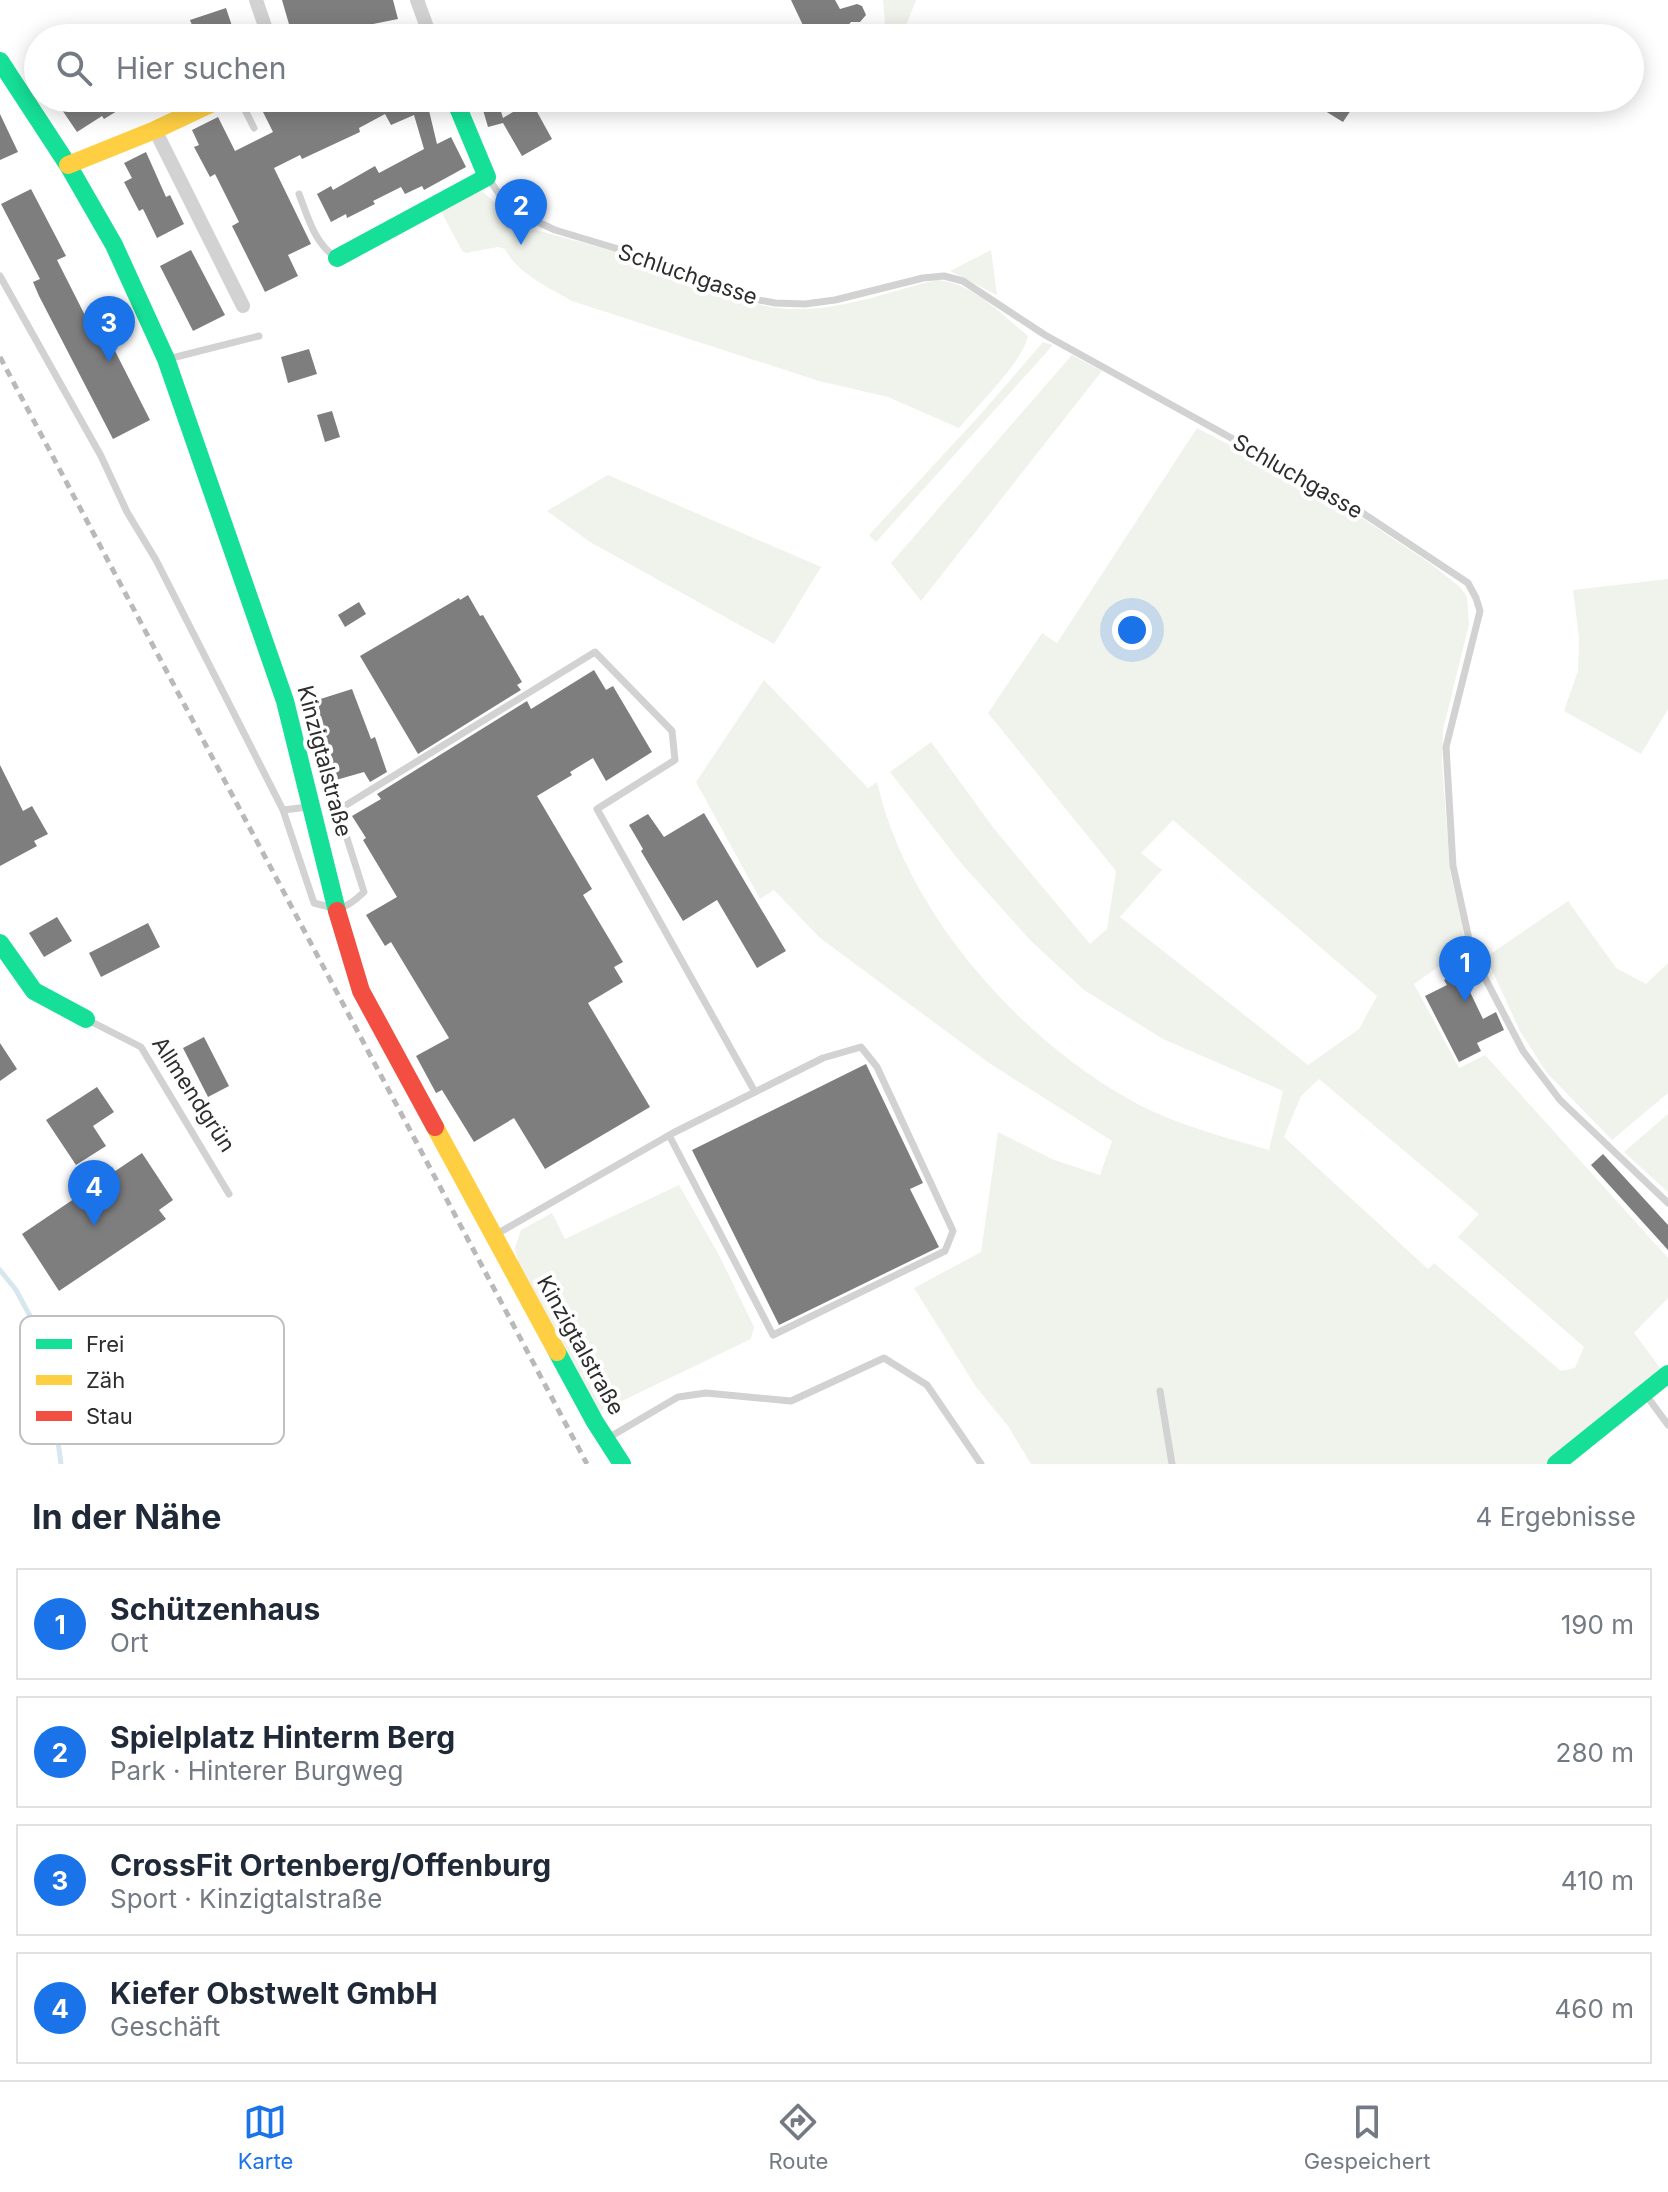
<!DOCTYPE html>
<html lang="de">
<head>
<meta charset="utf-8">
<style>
  :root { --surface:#fff; --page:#f2f2f3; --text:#1f2937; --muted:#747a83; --line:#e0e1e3; --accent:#1a73e8 }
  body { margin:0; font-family:Inter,sans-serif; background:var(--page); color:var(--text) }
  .you { position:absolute; left:1132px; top:630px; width:28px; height:28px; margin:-20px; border:6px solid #fff; border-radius:50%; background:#1a73e8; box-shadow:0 0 0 12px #1a73e833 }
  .badge { display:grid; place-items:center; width:52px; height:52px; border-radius:50%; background:var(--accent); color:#fff; font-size:26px; font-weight:700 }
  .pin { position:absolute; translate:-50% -66px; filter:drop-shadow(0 2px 4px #0008) }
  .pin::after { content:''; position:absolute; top:42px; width:28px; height:24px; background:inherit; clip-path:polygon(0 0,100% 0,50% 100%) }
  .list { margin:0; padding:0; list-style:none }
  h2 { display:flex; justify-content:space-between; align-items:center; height:104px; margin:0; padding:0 32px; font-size:34px }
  h2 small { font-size:26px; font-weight:400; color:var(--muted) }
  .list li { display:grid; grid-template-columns:52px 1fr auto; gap:24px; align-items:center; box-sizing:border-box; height:112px; margin:0 16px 16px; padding:0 16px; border:2px solid var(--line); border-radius:0px }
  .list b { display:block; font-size:30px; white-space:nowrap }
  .list p { margin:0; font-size:26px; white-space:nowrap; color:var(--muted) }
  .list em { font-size:26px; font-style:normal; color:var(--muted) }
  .icon { flex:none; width:44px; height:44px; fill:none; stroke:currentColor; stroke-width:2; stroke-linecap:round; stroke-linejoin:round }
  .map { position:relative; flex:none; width:1668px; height:1464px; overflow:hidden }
  .search { position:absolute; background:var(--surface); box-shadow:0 4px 20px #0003; left:24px; right:24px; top:24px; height:88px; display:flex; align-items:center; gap:20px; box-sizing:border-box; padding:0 28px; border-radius:44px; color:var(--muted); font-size:30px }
  .sheet { height:616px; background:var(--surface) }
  nav { display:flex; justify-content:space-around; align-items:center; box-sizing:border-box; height:112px; border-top:2px solid var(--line); background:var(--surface); font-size:22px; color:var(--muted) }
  nav a { display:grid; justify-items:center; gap:4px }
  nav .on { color:var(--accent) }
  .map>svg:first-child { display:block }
  .green { fill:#f0f3eb; fill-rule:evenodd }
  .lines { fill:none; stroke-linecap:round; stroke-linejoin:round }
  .stream { stroke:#d8e6f0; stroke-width:5 }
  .building { fill:#7e7e7e }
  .lane { stroke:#d2d2d2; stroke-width:7 }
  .street { stroke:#d2d2d2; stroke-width:14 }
  .fast { stroke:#16e098; stroke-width:18 }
  .slow { stroke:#ffcf43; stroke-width:18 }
  .jam { stroke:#f24e42; stroke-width:18 }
  .rail { stroke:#b9b9b9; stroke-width:5; stroke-dasharray:8 6; stroke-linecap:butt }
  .labels { text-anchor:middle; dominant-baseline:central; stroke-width:8; stroke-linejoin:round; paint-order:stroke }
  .street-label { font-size:22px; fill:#2d2d2d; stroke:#fff }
  .key { fill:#fff; stroke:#c0c0c0; stroke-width:2 }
  .key-label { font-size:22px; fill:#2d2d2d }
</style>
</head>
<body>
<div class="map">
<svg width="1668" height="1464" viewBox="0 0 1668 1464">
  <rect width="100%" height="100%" fill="#fff"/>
  <!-- green -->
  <g class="green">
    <path d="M883,0H916L901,38H882L885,22Z"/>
    <path d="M478,188L519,223L532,229C571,240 611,249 649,263C701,283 747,311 805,309C846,308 896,290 936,280C972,282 1001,314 1028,336C1024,360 976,407 959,428L888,397L819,381L572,301C549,288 517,273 505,249L498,247L466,253L462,251L440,209Z"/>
    <path d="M991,250L997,295L950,271Z"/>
    <path d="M1043,342L1053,345L876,542L869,535L980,415Z"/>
    <path d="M1072,355L1102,371L921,601L891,563Z"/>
    <path d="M1197,428L1299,481L1362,518L1431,564L1460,587L1467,597L1469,624L1443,730L1442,762L1450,872L1463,926L1464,939L1458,953L1414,984L1459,1068L1485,1055L1668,1258V1298L1634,1333L1661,1369L1548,1464H1031L1008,1426L976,1387L914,1288L981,1252L998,1132L1054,1160L1100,1175L1112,1141L989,1063L820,938L774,890L760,899L696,782L764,680L868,788L877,782C906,911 1018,1038 1132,1101C1174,1124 1223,1137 1269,1150L1283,1091L1163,1039L1084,990L1031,941L961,863L890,772L931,742L995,830L1090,944L1107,929L1116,871L988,713L1042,633L1057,643ZM1173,820L1377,996L1359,1029L1308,1065L1120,917L1162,870L1141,853ZM1319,1079L1479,1214L1458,1237L1584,1347L1575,1368L1561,1371L1434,1263L1428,1269L1284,1137L1301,1096Z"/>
    <path d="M608,475L821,567L774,644L590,542L547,511Z"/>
    <path d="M1668,579V709L1641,754L1564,711L1578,671L1579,637L1573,590Z"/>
    <path d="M1568,901L1616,968L1646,984L1668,963V1093L1612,1140L1547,1073L1520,1031L1486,957Z"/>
    <path d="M1668,1114V1192L1624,1152Z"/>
    <path d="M679,1185L719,1255L754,1327L751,1339L599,1412L518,1262L515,1248L521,1230L552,1213L565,1239Z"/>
  </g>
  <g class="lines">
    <!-- stream -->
    <g class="stream">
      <path d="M0,1270L16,1290L37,1329L56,1413"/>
      <path d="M58,1442L61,1464"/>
    </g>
  </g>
  <!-- building -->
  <g class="building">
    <path d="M282,0H393L398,19L353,28V25L339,28L338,26L293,38Z"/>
    <path d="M791,0H835L840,9L857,4L862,6L866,15L860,22H851L845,29H839L819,38H809Z"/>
    <path d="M226,8L236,38H197L190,20Z"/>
    <path d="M54,98H79L84,106L92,100L96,106L109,98L117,111L104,119L102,116L77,132Z"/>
    <path d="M286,98H334L337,104L350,98H426L437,144L451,137L466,167L424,190L422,186L405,194L401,187L373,201L375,204L347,218L346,214L331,222L317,194L331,186L333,190L375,166L379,173L424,149L414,115L391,125L385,114L359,128L360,132L302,159L300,155L274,168L311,244L288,255L298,276L265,292L232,226L239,222L215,174L210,177L194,147L199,145L192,130L218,117L235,151L273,132L262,110Z"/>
    <path d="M1304,98H1339L1353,107L1343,122Z"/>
    <path d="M531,101L552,139L522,156L503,123L488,127L483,110L499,105L503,118Z"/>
    <path d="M0,114L18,152L0,160Z"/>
    <path d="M146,152L166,197L170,195L184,224L157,238L143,209L139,211L124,182L132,178L124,163Z"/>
    <path d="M31,189L66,256L57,260L103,351L113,347L150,420L113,439L39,296L33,282L40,279L1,204Z"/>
    <path d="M191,250L225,315L193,331L160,266Z"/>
    <path d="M309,349L317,374L288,383L281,357Z"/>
    <path d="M332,411L340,437L325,442L317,415Z"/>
    <path d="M468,595L480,616L483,615L522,682L517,685L521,690L418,754L360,656L459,598L460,600Z"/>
    <path d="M359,602L366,614L345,627L338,615Z"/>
    <path d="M594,670L606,690L613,686L652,752L606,781L593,758L570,772L572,775L537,796L592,889L583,895L623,962L614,967L623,982L588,1003L650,1107L545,1169L514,1118L474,1142L442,1090L436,1093L416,1056L449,1038L391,942L385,946L366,915L397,897L363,840L366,838L352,816L381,799L377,794L527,701L531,709Z"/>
    <path d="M352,689L371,739L375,737L387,772L370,782L364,772L336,780L311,702Z"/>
    <path d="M0,765L23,811L32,806L48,834L34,841L37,846L0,866Z"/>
    <path d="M704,813L786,951L757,968L717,900L683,921L641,851L643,849L629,825L648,814L664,837Z"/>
    <path d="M57,917L72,941L44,957L29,933Z"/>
    <path d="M148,923L160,947L101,977L89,953Z"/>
    <path d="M1460,971L1483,1019L1496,1012L1504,1030L1477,1043L1481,1051L1459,1062L1425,996L1447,985L1444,980Z"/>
    <path d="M204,1037L229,1086L208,1097L183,1048Z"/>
    <path d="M0,1043L17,1069L0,1081Z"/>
    <path d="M866,1064L923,1183L910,1189L939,1247L779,1325L692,1150Z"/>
    <path d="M97,1087L114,1112L93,1126L106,1146L76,1165L46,1120Z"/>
    <path d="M142,1153L173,1200L159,1210L166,1219L59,1291L22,1234Z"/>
    <path d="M1603,1154L1668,1225V1250L1591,1165Z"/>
  </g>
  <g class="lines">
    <!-- lane -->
    <g class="lane">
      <path d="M239,98L254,128"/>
      <path d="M488,178L502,198L523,215L555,230L645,257L743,297L775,303L805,304L835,300L923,278L944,276L963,281L1045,335L1340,498L1468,583L1476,598L1480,611L1446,747L1453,866L1472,953L1523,1051L1560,1100L1668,1203"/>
      <path d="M299,194C308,217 314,242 335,257"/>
      <path d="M0,276L101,456L127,512L156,560L283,810L308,807"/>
      <path d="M168,359L259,336"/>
      <path d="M283,810L314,903C340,910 344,911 364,892L338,810L595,652L672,731L675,760L597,809L755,1092"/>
      <path d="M88,1020L141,1047L229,1194"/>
      <path d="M495,1235L673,1133L823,1058L861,1047L877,1067L953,1231L945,1251L773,1335L669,1135"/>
      <path d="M1160,1391L1172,1464"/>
      <path d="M1646,1395L1668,1425"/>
      <path d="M608,1438L678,1397L706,1393L791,1401L884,1358L927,1385L981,1464"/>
    </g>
    <!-- street -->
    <g class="street">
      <path d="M256,0L269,38"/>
      <path d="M417,0L431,38"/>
      <path d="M155,130L243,306"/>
    </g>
    <!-- fast -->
    <g class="fast">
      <path d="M0,61L68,165L114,245L166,359L285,701L337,911"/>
      <path d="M337,258L487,177L454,98"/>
      <path d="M0,943L34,991L86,1019"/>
      <path d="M557,1352L595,1422L622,1464"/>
      <path d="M1556,1464L1668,1374"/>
    </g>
    <!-- slow -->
    <g class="slow">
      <path d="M68,165L155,130L223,98"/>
      <path d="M435,1127L557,1352"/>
    </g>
    <!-- jam -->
    <path class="jam" d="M337,911L361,991L435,1127"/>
    <!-- rail -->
    <path class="rail" d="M0,357L587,1464"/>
  </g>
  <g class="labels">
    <!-- street labels -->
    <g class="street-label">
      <text transform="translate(688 274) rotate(19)">Schluchgasse</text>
      <text transform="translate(1298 476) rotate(30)">Schluchgasse</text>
      <text transform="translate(325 761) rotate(75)">Kinzigtalstraße</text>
      <text transform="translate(194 1094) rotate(57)">Allmendgrün</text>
      <text transform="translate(581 1345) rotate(61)">Kinzigtalstraße</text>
    </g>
  </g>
  <!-- legend -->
  <rect x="20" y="1316" width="264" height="128" rx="12" class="key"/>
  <rect x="36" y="1339" width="36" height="10" fill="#16e098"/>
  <rect x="36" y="1375" width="36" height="10" fill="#ffcf43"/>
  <rect x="36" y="1411" width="36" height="10" fill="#f24e42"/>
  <g class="key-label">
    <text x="86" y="1352">Frei</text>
    <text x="86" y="1388">Zäh</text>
    <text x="86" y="1424">Stau</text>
  </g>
</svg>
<div class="you"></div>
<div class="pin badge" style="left:1465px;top:1002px">1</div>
<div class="pin badge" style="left:521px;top:245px">2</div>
<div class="pin badge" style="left:109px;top:362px">3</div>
<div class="pin badge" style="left:94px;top:1226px">4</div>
<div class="search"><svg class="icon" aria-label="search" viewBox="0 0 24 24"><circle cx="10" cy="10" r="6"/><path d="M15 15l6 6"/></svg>Hier suchen</div>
</div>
<section class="sheet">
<h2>In der Nähe<small>4 Ergebnisse</small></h2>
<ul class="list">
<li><span class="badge">1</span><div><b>Schützenhaus</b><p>Ort</p></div><em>190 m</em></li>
<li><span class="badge">2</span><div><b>Spielplatz Hinterm Berg</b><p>Park · Hinterer Burgweg</p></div><em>280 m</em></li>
<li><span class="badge">3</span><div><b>CrossFit Ortenberg/Offenburg</b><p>Sport · Kinzigtalstraße</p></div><em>410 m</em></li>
<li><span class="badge">4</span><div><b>Kiefer Obstwelt GmbH</b><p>Geschäft</p></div><em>460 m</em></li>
</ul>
</section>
<nav>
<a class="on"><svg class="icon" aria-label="map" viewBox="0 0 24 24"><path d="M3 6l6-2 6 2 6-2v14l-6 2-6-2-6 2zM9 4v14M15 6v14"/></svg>Karte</a>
<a><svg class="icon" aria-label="directions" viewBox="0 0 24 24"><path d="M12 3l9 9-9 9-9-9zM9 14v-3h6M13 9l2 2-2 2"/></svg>Route</a>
<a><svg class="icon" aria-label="saved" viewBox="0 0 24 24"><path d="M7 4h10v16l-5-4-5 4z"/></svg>Gespeichert</a>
</nav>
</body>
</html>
